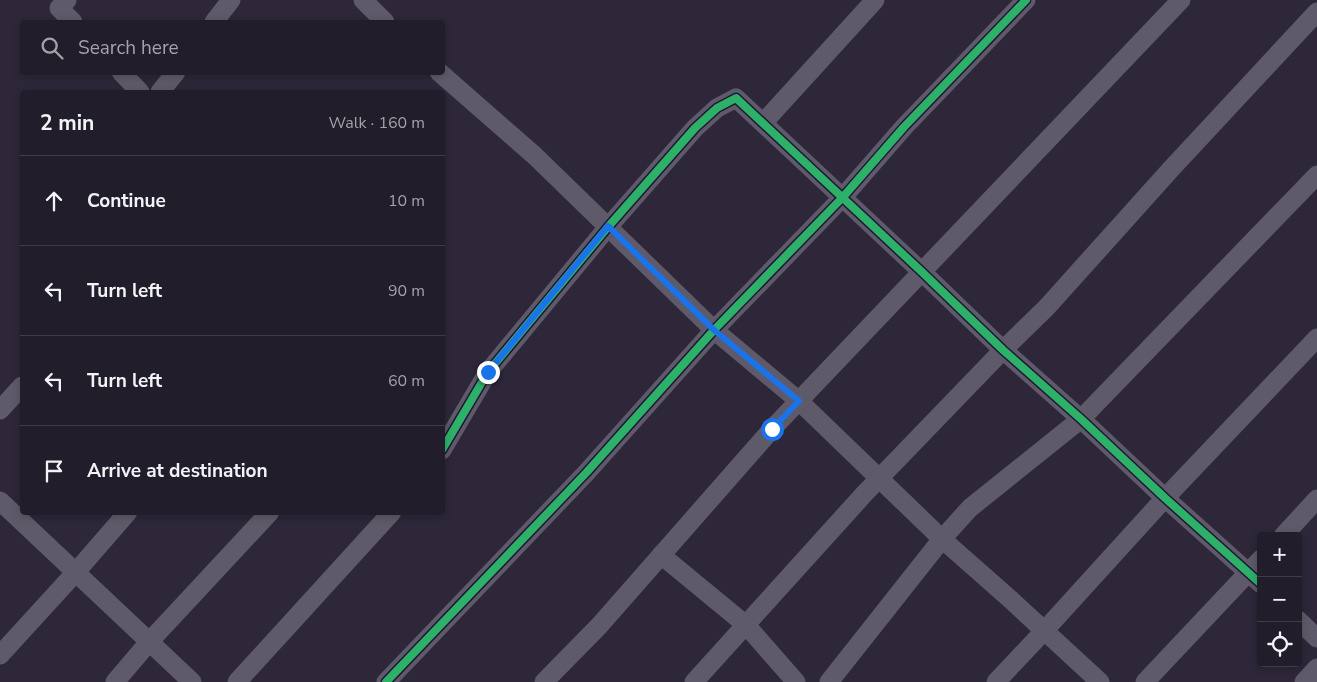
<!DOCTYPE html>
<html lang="en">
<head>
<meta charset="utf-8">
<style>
  :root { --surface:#221d2b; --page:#2e2a37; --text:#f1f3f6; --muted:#a2a2a9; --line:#3f3b47 }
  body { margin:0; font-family:"Nunito Sans",sans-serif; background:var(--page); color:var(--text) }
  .controls { position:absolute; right:15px; bottom:15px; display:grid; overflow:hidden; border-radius:5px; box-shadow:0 2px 8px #0003 }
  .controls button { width:45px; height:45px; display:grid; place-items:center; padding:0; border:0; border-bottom:1px solid var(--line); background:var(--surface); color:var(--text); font:25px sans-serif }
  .stop { position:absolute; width:15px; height:15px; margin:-11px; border:4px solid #1a73e8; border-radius:50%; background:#fff }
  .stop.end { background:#1a73e8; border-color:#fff; box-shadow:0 1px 5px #0008 }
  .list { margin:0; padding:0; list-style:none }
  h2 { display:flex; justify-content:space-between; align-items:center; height:65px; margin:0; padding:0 20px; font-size:21px }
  h2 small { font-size:16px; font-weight:400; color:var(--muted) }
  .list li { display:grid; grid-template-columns:32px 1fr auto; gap:15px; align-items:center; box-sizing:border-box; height:90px; padding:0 20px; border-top:1px solid var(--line) }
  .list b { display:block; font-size:19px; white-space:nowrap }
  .list em { font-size:16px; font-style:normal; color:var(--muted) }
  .icon { flex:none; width:28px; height:28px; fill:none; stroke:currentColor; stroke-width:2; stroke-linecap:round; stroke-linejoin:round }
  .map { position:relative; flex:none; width:1317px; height:682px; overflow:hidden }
  .search { position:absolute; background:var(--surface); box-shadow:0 2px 8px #0003; left:20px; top:20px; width:425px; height:55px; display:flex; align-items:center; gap:12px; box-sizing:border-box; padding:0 18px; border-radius:5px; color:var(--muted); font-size:19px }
  .panel { position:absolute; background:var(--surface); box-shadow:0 2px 8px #0003; left:20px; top:90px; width:425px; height:425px; border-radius:5px }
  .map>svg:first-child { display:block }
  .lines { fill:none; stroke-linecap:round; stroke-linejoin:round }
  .street { stroke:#5e5a69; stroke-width:19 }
  .cycleway-casing { stroke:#201536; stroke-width:11 }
  .cycleway { stroke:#2db169; stroke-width:8 }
  .route { stroke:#1a73e8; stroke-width:6 }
</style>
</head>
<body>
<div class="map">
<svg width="1317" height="682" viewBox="0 0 1317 682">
  <rect width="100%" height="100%" fill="#2d2739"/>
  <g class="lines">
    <!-- street -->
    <g class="street">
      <path d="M67,0L59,8L73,22"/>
      <path d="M363,0L385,22"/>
      <path d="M214,22L231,0"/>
      <path d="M121,72L140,92"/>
      <path d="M439,72L535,156L714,330L799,401L942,539L1010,599L1100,682"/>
      <path d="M160,92L176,72"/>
      <path d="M763,123L875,0"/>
      <path d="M0,410L22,386"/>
      <path d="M442,450L488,372L608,227L695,128L717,108L736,98L922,272L1003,350L1081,419L1165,498L1261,584"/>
      <path d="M0,501L192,682"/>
      <path d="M1283,536L1317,499"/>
      <path d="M661,555L746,625L796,682"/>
      <path d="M1298,620L1317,638"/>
      <path d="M0,655L75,573L128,512"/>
      <path d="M115,682L149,642L270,512"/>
      <path d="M237,682L392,512"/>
      <path d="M386,682L586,473L714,330L843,197L904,127L1026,0"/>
      <path d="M544,682L599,626L772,429L1181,0"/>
      <path d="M694,682L865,493L1003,350L1047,307L1171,169L1317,12"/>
      <path d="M829,682L942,539L970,508L1081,419L1317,175"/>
      <path d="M996,682L1044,631L1165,498L1317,338"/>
      <path d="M1145,682L1261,559"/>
      <path d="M1304,682L1317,668"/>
    </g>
    <defs>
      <g id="cycleway">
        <path d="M442,450L488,372L608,227L695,128L717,108L736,98L922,272L1003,350L1081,419L1165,498L1261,584"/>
        <path d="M386,682L586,473L714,330L843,197L904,127L1026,0"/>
      </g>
    </defs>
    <!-- cycleway casing -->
    <use href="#cycleway" class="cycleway-casing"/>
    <!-- cycleway -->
    <use href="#cycleway" class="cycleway"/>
  </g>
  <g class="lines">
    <!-- route -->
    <path class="route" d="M488,372L608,226L714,330L799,401L772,429"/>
  </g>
</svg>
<div class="controls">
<button>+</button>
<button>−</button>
<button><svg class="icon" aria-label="locate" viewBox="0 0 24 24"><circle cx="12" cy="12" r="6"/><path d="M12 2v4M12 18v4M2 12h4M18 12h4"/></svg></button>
</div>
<div class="stop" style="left:772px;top:429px"></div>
<div class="stop end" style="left:488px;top:372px"></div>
<div class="search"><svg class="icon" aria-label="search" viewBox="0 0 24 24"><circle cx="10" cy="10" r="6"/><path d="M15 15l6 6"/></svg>Search here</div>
<section class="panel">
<h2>2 min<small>Walk · 160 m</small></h2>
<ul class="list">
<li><svg class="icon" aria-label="ahead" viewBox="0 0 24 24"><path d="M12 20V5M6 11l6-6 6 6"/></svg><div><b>Continue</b></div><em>10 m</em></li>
<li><svg class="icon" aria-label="left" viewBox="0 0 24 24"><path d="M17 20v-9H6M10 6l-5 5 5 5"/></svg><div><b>Turn left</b></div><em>90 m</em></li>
<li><svg class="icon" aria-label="left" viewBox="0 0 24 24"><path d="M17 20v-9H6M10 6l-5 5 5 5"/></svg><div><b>Turn left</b></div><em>60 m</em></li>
<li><svg class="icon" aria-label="arrive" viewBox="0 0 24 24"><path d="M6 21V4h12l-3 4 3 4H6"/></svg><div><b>Arrive at destination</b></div></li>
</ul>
</section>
</div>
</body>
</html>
